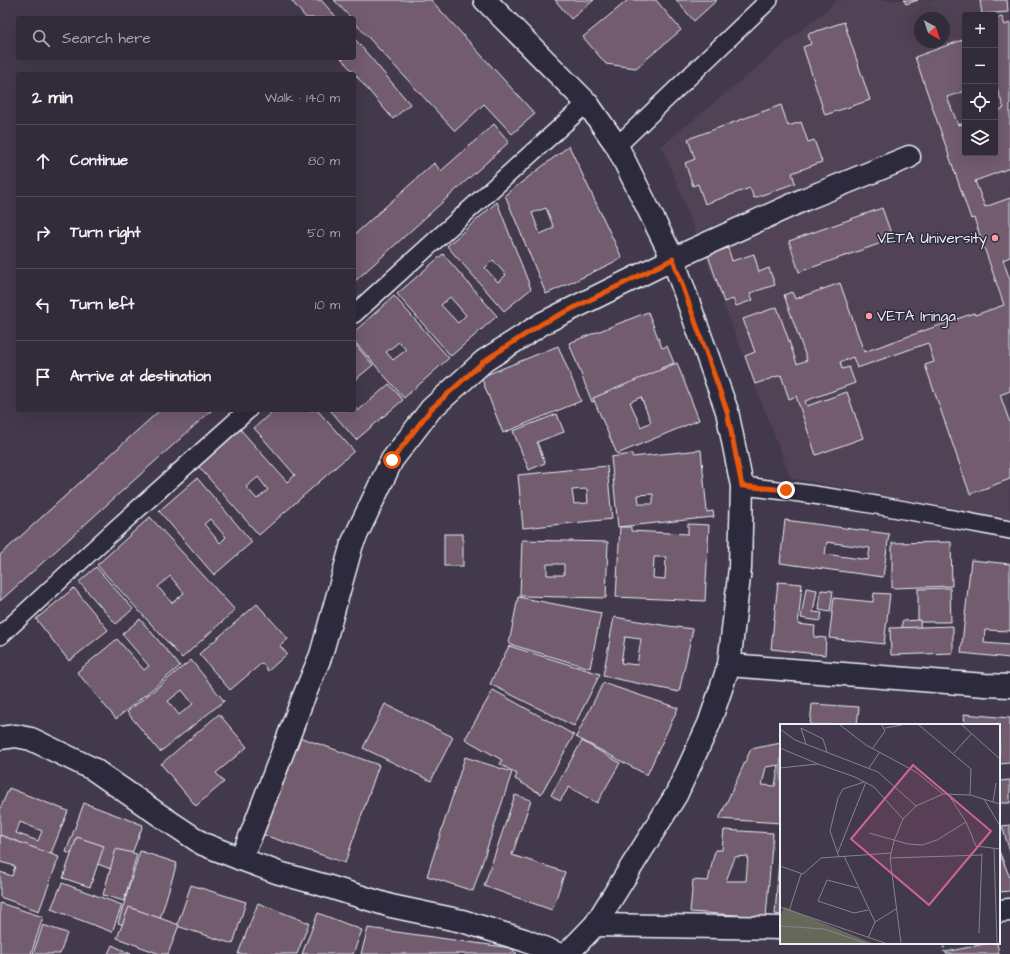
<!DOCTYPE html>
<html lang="en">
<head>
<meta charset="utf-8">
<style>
  :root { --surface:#322b39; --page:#3a3341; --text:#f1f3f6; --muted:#a8a7ae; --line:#4d4753 }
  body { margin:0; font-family:"Architects Daughter",sans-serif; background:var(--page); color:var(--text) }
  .controls { position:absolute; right:12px; top:12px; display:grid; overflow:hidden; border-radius:4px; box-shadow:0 4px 16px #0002 }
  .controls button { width:36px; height:36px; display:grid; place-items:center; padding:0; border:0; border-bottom:1px solid var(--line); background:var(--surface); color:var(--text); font:20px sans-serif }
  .compass { position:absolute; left:914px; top:12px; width:36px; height:36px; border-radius:50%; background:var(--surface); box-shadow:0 4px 16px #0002; rotate:140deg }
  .stop { position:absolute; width:12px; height:12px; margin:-9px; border:3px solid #ea580c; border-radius:50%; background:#fff }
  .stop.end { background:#ea580c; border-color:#fff; box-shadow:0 1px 4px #0008 }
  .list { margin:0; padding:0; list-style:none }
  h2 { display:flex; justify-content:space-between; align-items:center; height:52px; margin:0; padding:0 16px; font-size:17px }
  h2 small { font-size:13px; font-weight:400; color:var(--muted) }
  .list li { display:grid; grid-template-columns:26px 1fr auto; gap:12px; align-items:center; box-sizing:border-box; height:72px; padding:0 16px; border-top:1px solid var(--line) }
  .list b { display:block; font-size:15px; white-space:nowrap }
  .list em { font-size:13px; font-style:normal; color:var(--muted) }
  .icon { flex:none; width:22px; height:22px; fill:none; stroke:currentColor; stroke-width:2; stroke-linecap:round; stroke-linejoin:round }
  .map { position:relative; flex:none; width:1010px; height:954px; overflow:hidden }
  .search { position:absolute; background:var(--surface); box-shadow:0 4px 16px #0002; left:16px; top:16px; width:340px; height:44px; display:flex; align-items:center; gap:10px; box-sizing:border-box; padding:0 14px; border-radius:4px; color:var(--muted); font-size:15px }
  .panel { position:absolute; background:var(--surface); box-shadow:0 4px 16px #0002; left:16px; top:72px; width:340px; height:340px; border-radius:4px }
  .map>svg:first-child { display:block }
  .built { fill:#514356; fill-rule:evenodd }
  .building { fill:#725b6e; stroke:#e8f1f8; fill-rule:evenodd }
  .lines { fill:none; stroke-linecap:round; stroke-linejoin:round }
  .service-casing { stroke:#e8f1f8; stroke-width:20 }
  .minor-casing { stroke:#e8f1f8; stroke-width:25 }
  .tertiary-casing { stroke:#e8f1f8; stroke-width:25 }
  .path { stroke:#e8f1f8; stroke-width:2.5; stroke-dasharray:1 3; stroke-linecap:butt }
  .service { stroke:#2f2a3d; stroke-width:17 }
  .minor { stroke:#2f2a3d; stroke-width:22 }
  .tertiary { stroke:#2f2a3d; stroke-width:22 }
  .route { stroke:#ea580c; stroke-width:5 }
  .poi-dot { fill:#ff9aa2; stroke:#2f2a3d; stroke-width:1.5 }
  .labels { text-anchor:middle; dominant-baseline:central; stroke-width:3; stroke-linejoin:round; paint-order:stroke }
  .poi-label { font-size:15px; fill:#e8f1f8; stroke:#2f2a3d; text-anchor:end }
  .inset-road { fill:none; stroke:#858391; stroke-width:1 }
  .view { fill:#cf6492; fill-opacity:0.15; stroke:#cf6492; stroke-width:2 }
  .inset-edge { fill:none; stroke:#e8f1f8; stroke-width:2 }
</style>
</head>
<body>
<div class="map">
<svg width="1010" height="954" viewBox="0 0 1010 954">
  <rect width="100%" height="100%" fill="#43394c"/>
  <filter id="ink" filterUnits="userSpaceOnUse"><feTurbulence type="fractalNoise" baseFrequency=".025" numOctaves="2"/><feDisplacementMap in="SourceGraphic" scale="8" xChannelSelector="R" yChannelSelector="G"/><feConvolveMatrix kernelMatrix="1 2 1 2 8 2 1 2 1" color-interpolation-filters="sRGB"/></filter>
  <g filter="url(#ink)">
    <!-- built -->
    <path class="built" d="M838,0H1010V520L791,478L662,146ZM965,15H995V153H965ZM920,18H944V42H920Z"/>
    <!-- building -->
    <g class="building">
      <path d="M291,0H321L337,18H306Z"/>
      <path d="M334,0H431L535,114L512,134L484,104L455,131L354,22V18H351Z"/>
      <path d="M555,0H594L571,19Z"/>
      <path d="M628,0H656L681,30L636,68L606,64L583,37Z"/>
      <path d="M676,0H717L694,21Z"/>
      <path d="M904,0H918L906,4Z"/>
      <path d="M980,0H1007L1008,12L982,14Z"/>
      <path d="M1002,17L1005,25L1010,23V168L975,181L985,207L1010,198V257L1003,260L1010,280V391L1000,395L1010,423V479L970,494L925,365L934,362L928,343L857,368L853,357L840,362L842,369L849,367L855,383L805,401L807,406L847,392L863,438L816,455L796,396L789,399L781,375L755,384L745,356L755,352L743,319L777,307L797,364L807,360L784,295L792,292L795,299L840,283L864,352L974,313L975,315L1004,305L974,218L971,219L915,57L965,39V91L947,97L958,125L965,123V153H995V112L1004,108L995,84V19Z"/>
      <path d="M844,22L870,100L825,115L803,47L811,44L808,34Z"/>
      <path d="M354,38L410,104L393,119L341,58H354Z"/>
      <path d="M781,105L788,126L801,122L808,142L814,140L822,162L792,173L795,183L754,198L750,188L705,204L698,184L693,186L685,163L695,159L688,139Z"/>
      <path d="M494,124L509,142L354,282V235L434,163L441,171Z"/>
      <path d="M569,146L622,258L575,281L546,294L505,195ZM546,208L554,228L540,234L532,213Z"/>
      <path d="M497,202L531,289L504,311L447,246ZM493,260L506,275L498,282L485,268Z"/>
      <path d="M882,208L893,239L799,272L789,241Z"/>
      <path d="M728,248L732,261L754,254L759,272L769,268L775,285L750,293L753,300L736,306L733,299L724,302L708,255Z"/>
      <path d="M443,254L497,316L451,356L397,294ZM450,297L466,315L458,323L441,305Z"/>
      <path d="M394,296L449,358L404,398L354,341V332ZM399,342L406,350L393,360L386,352Z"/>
      <path d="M648,312L662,348L667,346L674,363L661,368L663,373L592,402L569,343Z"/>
      <path d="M354,343L373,365L354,381Z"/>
      <path d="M558,346L581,401L503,433L481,377Z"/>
      <path d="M677,363L699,420L617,454L593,398ZM641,397L651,422L641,427L630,402Z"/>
      <path d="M389,384L403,400L356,440L330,410H354V406L358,411Z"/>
      <path d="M160,410H212L0,601V555Z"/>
      <path d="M274,410H317L354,451L259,535L198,466L240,429L287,482L295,475L254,428ZM258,477L268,490L257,499L246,487Z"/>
      <path d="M557,414L564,432L537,442L545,463L529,470L513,431Z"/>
      <path d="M701,450L707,512L713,511L714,517L618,527L611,457L632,454V457ZM653,494V504H639L638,495Z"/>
      <path d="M607,466L612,519L523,528L518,475ZM587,489L588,503L574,504L572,490Z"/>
      <path d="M197,478L252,542L214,575L159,511ZM210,519L226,537L220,543L204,524Z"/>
      <path d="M150,517L235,610L182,658L97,565ZM170,576L184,593L172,603L158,587Z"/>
      <path d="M785,520L889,534L883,577L780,563ZM827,542L870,548L868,560L825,554Z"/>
      <path d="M688,524L709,525L705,601L616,597L620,527H631V531L688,534ZM654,557H666L665,579L653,578Z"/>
      <rect x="444" y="534" width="19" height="32"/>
      <path d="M522,540L608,542L606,598L520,596ZM547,564H564V575H547Z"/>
      <path d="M951,542L952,586L892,588V543Z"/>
      <path d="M971,560L1010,564V631L985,630L984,643L1010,645V658L961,653Z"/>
      <path d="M96,567L133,609L116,624L79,582Z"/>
      <path d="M778,582L802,584L798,624L815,626L814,637L826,638L825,655L771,649Z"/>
      <path d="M74,588L108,630L69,661L36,619Z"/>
      <path d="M806,588L817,590L813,612L822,613L820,621L801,618Z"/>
      <path d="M950,588L951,622H918V589Z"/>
      <path d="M821,590L833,591L830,612L819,610Z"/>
      <path d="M874,593L890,594L884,644L829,638L834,598L873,602Z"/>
      <path d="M518,597L601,613L590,668L509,644Z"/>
      <path d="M257,604L288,639L280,646L287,654L268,671L262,663L230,690L199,654Z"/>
      <path d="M614,617L668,626L693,629L679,692L603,676ZM625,637L641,639L637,665L621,663Z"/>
      <path d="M140,619L180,666L116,719L77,672L117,639L144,670L149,666L122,634Z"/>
      <path d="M920,620L921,649H903L902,621Z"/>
      <path d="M953,626V653L891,655L890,628Z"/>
      <path d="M509,646L600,674L574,726L490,684Z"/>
      <path d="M191,660L224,701L160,752L127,712ZM182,690L193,704L179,715L168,701Z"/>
      <path d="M603,683L678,708L647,775L576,737Z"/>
      <path d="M493,690L574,735L541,794L515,779L517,774L500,764L502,760L465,739Z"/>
      <path d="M385,704L453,737L431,781L363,748Z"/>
      <path d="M812,704L859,707L857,725H810Z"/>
      <path d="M219,714L247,747L216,773L224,782L196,806L161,764Z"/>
      <path d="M964,714L1010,718V763L999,764V725H965Z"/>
      <path d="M296,736L379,765L345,863L261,834Z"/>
      <path d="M582,741L620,763L597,803L569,787L560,801L551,795Z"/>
      <path d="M781,743V823L719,819L751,749ZM779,765L775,786L762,785L766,767Z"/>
      <path d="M465,757L512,772L473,891L427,876Z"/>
      <path d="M1010,780V803H999V781Z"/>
      <path d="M9,788L68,811L43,873L0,856V809ZM20,822L42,831L38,841L16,833Z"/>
      <path d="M515,795L531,800L512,855L565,872L552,910L484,886Z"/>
      <path d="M84,803L143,825L124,874L66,852Z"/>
      <path d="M1010,825V852L1002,826Z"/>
      <path d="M724,830L773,833L766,917L690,912L693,880L708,881L715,850H722ZM748,856L746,881H726L735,857Z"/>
      <path d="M781,833V915L775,914Z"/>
      <path d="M0,835L59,857L39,911L0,897V872L12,876L15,866L0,862Z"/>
      <path d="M77,837L104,846L90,887L63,878Z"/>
      <path d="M116,849L137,854L124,901L103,895Z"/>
      <path d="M140,851L177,863L155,935L118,923Z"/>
      <path d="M999,851L1010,878V891L999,892Z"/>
      <path d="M62,883L122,905L112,932L51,909Z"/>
      <path d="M191,885L246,902L233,944L177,926Z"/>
      <path d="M0,903L43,917L31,954H0Z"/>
      <path d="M258,903L309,923L297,954H238Z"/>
      <path d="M129,907L179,925L168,954H160L117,938Z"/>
      <path d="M318,913L362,930L353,954H302Z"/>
      <path d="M43,925L67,933L60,954H33Z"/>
      <path d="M368,928L511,948L517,954H361Z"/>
      <path d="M989,943H997L999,954H946V952Z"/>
      <path d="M112,945L131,954H108Z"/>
    </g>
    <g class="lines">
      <defs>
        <g id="service">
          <path d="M617,146L769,0"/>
          <path d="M354,314L587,103"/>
          <path d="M742,486C832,495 921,513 1010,530"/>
          <path d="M0,636L110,534L248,410"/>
        </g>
        <g id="minor">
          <path d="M729,665L985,685L1010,686"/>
          <path d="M0,738L16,736L31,739L93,769L158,814L203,844L241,859L279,873L323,885L391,906L462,921L524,940L558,954"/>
          <path d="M241,859L253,830L302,701L321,655L352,544L392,460L431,409L484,361L543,323L673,259L803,200L909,157"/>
          <path d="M999,911L1010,910"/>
          <path d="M595,925L781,928"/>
        </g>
        <path id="tertiary" d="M485,0L587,103L617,146L673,259L727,411L742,486L740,568L729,665L709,724L676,795L595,925L567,954"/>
      </defs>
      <!-- service casing -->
      <use href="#service" class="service-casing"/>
      <!-- minor casing -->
      <use href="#minor" class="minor-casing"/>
      <!-- tertiary casing -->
      <use href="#tertiary" class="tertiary-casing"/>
      <!-- path -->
      <path class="path" d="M943,943L945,954"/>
      <!-- service -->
      <use href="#service" class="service"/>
      <!-- minor -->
      <use href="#minor" class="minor"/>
      <!-- tertiary -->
      <use href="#tertiary" class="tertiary"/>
    </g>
  </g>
  <g class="lines" filter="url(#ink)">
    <!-- route -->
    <path class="route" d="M392,460L431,409L484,361L543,323L673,259L727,411L742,486L786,490"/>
  </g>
  <!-- markers -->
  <g class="poi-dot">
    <circle cx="995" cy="238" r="4"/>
    <circle cx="869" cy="316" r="4"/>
  </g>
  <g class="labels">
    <!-- poi labels -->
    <g class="poi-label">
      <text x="987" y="238">VETA University</text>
      <text x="877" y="316" text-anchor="start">VETA Iringa</text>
    </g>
  </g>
  <!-- overview -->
  <g transform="translate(780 724)">
    <rect width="220" height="220" fill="#43394c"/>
    <path d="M4,183L92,219H0V193Z" fill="#666859"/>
    <path class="inset-road" d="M60,1L86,21L136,48L163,70M139,1L191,45L190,71M182,1L220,35M105,4L122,1M0,5L15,16L98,48L136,82M26,20L21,4L43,15L47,28M0,24L38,40M92,25L105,7L102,1M174,29L192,9M0,44L38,40L75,53L94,63L123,95M89,44L99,29M168,70L186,98L196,122L220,125M204,75L220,102M213,78L216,59M89,109L128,120L142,121L157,116L186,98M214,125L217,219M58,128L86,58M64,132L95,198M59,133L50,107L58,74L63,65L84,58M110,134L202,131M0,142L23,150L41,134L111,129M78,164L47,156L38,177L74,189L88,186M0,183L105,219M9,187L21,150M0,202L44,205L85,219M199,209L202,129M88,214L95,198L116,185M121,219L110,134L114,117L123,95L136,82L163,70L190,71L220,80"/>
    <path class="view" d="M133,41L211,107L149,181L71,115Z"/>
    <rect width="220" height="220" class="inset-edge"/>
  </g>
</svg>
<div class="controls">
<button>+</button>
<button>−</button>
<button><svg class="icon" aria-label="locate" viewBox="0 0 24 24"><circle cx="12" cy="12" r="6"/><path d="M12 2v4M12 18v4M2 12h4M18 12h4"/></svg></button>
<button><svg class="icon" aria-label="layers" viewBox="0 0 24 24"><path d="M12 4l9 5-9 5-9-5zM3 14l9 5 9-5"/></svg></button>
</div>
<svg class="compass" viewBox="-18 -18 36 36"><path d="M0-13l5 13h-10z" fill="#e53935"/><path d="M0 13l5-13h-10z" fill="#a8a7ae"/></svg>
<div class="stop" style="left:392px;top:460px"></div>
<div class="stop end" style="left:786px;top:490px"></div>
<div class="search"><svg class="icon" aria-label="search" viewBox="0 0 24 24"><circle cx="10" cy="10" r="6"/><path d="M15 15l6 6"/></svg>Search here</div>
<section class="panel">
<h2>2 min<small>Walk · 140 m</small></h2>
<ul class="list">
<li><svg class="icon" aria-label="ahead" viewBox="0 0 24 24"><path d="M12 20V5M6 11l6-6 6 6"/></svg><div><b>Continue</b></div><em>80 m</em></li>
<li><svg class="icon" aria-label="right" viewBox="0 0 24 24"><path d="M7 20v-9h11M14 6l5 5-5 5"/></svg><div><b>Turn right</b></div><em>50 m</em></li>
<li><svg class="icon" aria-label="left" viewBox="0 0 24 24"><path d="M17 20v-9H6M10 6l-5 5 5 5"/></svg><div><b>Turn left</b></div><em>10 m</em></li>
<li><svg class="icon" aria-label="arrive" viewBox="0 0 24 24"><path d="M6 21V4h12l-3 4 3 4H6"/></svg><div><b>Arrive at destination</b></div></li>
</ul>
</section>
</div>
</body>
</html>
